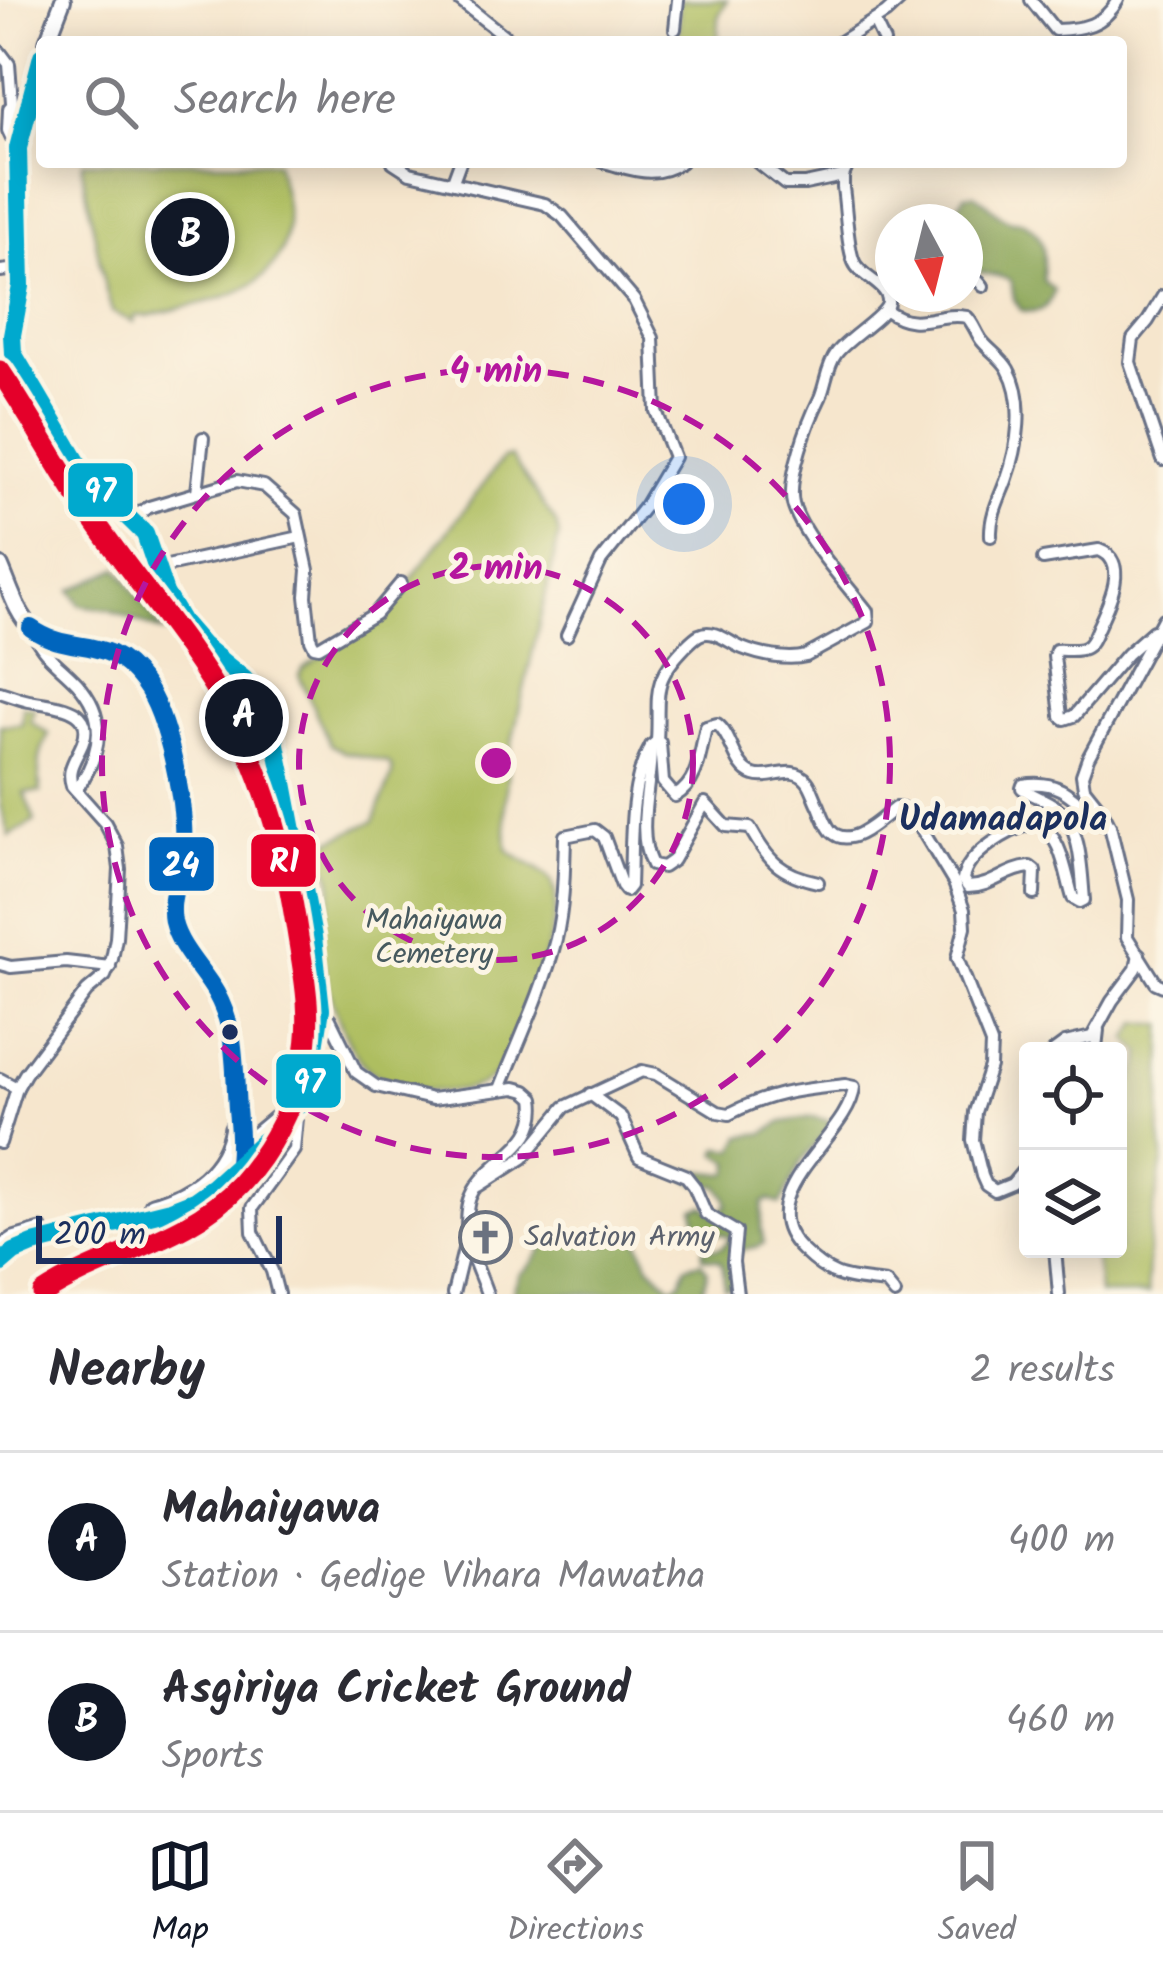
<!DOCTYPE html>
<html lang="en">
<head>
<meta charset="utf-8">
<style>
  :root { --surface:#fff; --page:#f7f7f7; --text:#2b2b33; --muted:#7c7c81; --line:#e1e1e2; --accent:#111827 }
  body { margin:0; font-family:Kalam,sans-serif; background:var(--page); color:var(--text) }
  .controls { position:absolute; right:36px; bottom:36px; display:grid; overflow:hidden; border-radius:12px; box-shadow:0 6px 30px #0003 }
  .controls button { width:108px; height:108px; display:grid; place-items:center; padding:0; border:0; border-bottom:3px solid var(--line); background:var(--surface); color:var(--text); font:60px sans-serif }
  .compass { position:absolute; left:875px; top:204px; width:108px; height:108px; border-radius:50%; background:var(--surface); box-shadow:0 6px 30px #0003; rotate:173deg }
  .scale { position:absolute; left:36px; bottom:30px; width:246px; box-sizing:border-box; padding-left:12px; border:6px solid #1b2f5e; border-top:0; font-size:33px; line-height:42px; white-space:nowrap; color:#1b2f5e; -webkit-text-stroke:9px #fcf5e5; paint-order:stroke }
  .you { position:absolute; left:684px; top:504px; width:42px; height:42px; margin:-30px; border:9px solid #fff; border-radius:50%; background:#1a73e8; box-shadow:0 0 0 18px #1a73e833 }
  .badge { display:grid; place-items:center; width:78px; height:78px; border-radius:50%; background:var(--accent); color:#fff; font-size:39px; font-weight:700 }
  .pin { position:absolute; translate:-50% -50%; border:6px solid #fff; box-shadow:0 3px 12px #0006 }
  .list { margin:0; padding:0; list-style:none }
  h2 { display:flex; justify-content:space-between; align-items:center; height:156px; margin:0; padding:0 48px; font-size:51px }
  h2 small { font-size:39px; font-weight:400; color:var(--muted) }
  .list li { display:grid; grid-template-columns:78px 1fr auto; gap:36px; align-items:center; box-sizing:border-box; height:180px; padding:0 48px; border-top:3px solid var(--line) }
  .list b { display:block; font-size:45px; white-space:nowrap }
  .list p { margin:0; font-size:39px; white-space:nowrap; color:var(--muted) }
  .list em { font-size:39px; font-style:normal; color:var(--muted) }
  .icon { flex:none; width:66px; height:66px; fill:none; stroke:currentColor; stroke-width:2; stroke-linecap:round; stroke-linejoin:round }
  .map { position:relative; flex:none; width:1163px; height:1294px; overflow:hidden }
  .search { position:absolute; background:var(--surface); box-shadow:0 6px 30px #0003; left:36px; right:36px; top:36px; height:132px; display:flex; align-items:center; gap:30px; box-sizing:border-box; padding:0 42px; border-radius:12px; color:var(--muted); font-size:45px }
  .sheet { height:516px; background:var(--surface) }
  nav { display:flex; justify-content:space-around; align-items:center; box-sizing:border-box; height:168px; border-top:3px solid var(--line); background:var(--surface); font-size:33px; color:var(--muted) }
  nav a { display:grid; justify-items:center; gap:6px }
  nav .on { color:var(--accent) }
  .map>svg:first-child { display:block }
  .green { fill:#aebe61; stroke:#647660; stroke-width:3 }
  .forest { fill:#8aa557; stroke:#526a5a; stroke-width:3 }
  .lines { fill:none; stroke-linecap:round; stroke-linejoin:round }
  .minor-casing { stroke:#686f85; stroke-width:16 }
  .major-casing { stroke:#686f85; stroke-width:20 }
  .highway-casing { stroke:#686f85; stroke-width:21 }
  .minor { stroke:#fff; stroke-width:10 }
  .major { stroke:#fff; stroke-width:14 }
  .highway { stroke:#fff; stroke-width:15 }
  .bus-1-casing { stroke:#fcf5e5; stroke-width:27 }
  .bus-2-casing { stroke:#fcf5e5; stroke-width:27 }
  .bus-1 { stroke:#0065bd; stroke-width:18 }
  .bus-2 { stroke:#00a9ce; stroke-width:18 }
  .rail-1-casing { stroke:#fcf5e5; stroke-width:30 }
  .rail-1 { stroke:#e4002b; stroke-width:21 }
  .ring { fill:none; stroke:#b5179e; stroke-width:6; stroke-dasharray:21 15 }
  .bus-dot { fill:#1b2f5e; stroke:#fcf5e5; stroke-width:4.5 }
  .labels { text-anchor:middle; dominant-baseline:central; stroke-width:10; stroke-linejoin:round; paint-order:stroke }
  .park-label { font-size:30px; fill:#475a5f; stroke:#fcf5e5 }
  .worship-label { font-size:30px; fill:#5b616d; stroke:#fcf5e5; text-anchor:start }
  .quarter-label { font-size:36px; font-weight:bold; fill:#1b2f5e; stroke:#fcf5e5 }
  .centre { fill:#b5179e; stroke:#fcf5e5; stroke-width:6 }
  .ring-label { font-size:36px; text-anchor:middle; font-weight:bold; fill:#b5179e; stroke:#fcf5e5; stroke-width:10; stroke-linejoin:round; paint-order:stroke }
  .line-badge { stroke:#fcf5e5; stroke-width:4.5 }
  .badge-label { font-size:33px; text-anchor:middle; font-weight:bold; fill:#fff }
</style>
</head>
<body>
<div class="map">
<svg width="1163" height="1294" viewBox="0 0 1163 1294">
  <rect width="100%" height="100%" fill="#fcf5e5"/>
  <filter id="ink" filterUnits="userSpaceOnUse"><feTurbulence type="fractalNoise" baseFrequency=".00833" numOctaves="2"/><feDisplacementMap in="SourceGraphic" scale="24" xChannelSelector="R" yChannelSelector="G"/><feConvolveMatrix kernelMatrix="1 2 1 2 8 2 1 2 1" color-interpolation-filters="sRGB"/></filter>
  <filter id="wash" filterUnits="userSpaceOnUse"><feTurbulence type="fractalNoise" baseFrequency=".004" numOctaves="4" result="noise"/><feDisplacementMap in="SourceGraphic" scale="48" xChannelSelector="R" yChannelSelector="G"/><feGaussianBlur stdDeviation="2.7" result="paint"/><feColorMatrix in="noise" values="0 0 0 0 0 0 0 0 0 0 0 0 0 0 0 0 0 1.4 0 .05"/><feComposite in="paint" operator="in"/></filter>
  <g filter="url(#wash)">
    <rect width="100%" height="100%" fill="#f6e6cd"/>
    <!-- green -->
    <g class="green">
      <path d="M679,0H727L719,15L718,42H679Z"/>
      <path d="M83,162H276C281,182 289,207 287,228C281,299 200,301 148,316H135L134,322L112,312L104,284L82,169Z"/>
      <path d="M511,457L556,523L559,536L509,755L505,803L507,849C519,862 542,867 551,881C570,912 526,1006 513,1038C508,1048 505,1062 498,1071C476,1104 389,1093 364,1065C341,1039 320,971 321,937C322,919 333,900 332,883C332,873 322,859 318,850L321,845L374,821L392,775V767L387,762L344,752L330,744L299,675L302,669L385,614L503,458Z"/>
      <path d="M23,707L35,709L30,721L49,734C38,754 37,770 41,792L24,793L35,821L9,836L0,805V725L22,724Z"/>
      <path d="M1139,1022L1163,1025L1160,1130L1163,1159L1149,1237L1147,1284L1149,1294H1099L1095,1249H1118V1110C1124,1088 1140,1077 1142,1053L1128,1039Z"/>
    </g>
    <!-- forest -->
    <g class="forest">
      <path d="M974,194C987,200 994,213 1007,219C1019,225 1015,217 1026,224C1048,237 1044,259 1043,280L1054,290C1048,310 1041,314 1021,310L1014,299L1011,281C997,273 978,275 965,266V222H945L943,214L957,207L965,195Z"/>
      <path d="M118,568L163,632L110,610L80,605L71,590Z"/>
      <path d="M813,1117L834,1122L801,1162L781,1204L768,1200L763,1203L761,1229L764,1243C753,1251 744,1245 732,1257V1287H724L723,1267L719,1260L703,1257V1249C716,1249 724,1250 730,1237C719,1231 709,1234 697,1229L694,1209L704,1206L714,1213L727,1206V1199L718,1186C701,1185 688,1184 679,1169L726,1174L730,1172L731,1162L717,1154L719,1148L735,1150L742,1136L764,1133L783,1122Z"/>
      <path d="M625,1235H633L639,1242L649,1265L672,1287L681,1281L686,1266L701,1262L708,1271L701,1294H514L513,1290L520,1273C534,1266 538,1250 550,1240L606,1244Z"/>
    </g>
  </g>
  <g filter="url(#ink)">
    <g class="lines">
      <defs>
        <g id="minor">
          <path d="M459,0L512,42"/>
          <path d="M1031,0L1055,30C1083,29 1103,26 1118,0"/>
          <path d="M874,21L884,42"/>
          <path d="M675,29L678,0"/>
          <path d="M840,42L886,13L900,0"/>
          <path d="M0,52L9,64L13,115"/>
          <path d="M393,162L410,173L545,204L562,216L634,300L653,338L656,411L674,457L645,506L601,561L567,635"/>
          <path d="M603,162C633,169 653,180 681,162"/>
          <path d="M757,162L785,184H805L843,176"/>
          <path d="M453,181L460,162"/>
          <path d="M0,271L20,269"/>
          <path d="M965,278L979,281L983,286"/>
          <path d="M1163,296L1148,321L1133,339L1130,362L1163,460"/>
          <path d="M886,310C918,333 935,311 967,317C974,324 976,333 982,341C990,351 1002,358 1008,369C1026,401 1018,448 1006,481C999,499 990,516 991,536"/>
          <path d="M197,492L203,438"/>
          <path d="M131,518L149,507L237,481L264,486L296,514L308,570L306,596L311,640L314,646L319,647L375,614L401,583"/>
          <path d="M1043,559L1099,550C1130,561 1109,604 1099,625C1095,633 1092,645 1084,648C1077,652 1063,649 1056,650L1054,656L1061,716L1065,719L1074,716L1127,654L1153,631"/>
          <path d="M158,568L300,537"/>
          <path d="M1163,619L1088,758L1082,775L1084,788L1103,812L1110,826L1128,900L1127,937L1156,983L1163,986"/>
          <path d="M32,631C46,659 57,662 77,683C108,717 102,754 76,790"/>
          <path d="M0,692C9,695 19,699 29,701C56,706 101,707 80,749C73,763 67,771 72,786L105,823L117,846L120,869L116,938L112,959L105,976L87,991L25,1074L17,1088L0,1143"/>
          <path d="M657,741C660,695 649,684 685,647C688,644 695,637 699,635C714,628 728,642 742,648C759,655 788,661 806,656L868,622L867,611C847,585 801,535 793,504C787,478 808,422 820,398C826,384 827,366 836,354C845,340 886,316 888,303C890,285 860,277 854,262C847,247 846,206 843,188V176L849,162"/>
          <path d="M651,746L657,741L660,743L663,782L675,796C699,783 700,752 706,727L717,724C733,736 734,769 754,775C772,781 792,763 807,781C812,787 815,799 819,806C822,814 826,825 831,831C850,851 881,819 895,808L910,810L954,883L964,910L965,927L957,958L991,1044L990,1067L975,1112L973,1140L982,1176L986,1185L995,1191L1012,1184L1028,1165"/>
          <path d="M651,749C651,785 635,832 652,865L663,867L673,860L705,803L726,826L750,828C768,861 780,874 818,882"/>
          <path d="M1034,894L1035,871L1030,867C1006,869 992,887 968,887L963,880C966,853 1012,828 1037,822C1062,836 1065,872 1073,898L1080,902L1084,900C1081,870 1082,827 1056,807C1046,799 1032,796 1022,788L1023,785C1061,778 1076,801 1102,824L1110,826"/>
          <path d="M0,964L11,967L66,962L110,967"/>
          <path d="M321,1009L330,1019L356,1072L376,1086L432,1099L515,1088L526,1091L534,1098C542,1148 489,1157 472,1195C467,1205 467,1220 467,1232C468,1252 481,1275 487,1294"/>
          <path d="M1054,1051L1065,1043L1092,1037L1112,1001L1136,969L1139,954"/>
          <path d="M1088,1051L1096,1048L1098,1030"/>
          <path d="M0,1079L17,1088"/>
          <path d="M500,1089C519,1040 543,991 556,939C564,905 564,870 565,836L595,830L604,837L622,886L626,891L630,886C632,841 628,786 651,746"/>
          <path d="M590,1094L621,1117L639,1157L686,1176L694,1186L706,1214L736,1232L733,1262L737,1294"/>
          <path d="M479,1186L523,1158L565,1107L642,1071L656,1074L718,1112L729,1114C772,1092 798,1090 845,1085L854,1087C850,1137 744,1195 802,1250C833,1280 845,1278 886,1283L895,1294"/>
          <path d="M1055,1249L1059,1294"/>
          <path d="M278,1294L272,1271L253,1232L252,1208L294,1150L298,1107"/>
          <path d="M453,1294L466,1241"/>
        </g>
        <g id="major">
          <path d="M47,42L63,0"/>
          <path d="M42,56L18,148L21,286L12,335L13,353L85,475L145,534L165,593L182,622L202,645L253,688L265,708L273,730L313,937L321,999L320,1025L308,1087L302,1100L280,1126L238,1164"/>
          <path d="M11,109L10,130L18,147"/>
          <path d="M239,1149L280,1115"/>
        </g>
        <g id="highway">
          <path d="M0,566C9,586 17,616 34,630C55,646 81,641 104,649C122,655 135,669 145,684C170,719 187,809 183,852C181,874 169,892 172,914C176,944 202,968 216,994C237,1032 234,1068 237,1109C239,1130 240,1143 238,1164L214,1186L183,1206L33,1244L14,1252L0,1264"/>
          <path d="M152,1205C192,1194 226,1170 233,1127"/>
          <path d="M0,1249L14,1240L41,1232"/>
        </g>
      </defs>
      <!-- minor casing -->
      <use href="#minor" class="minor-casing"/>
      <!-- major casing -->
      <use href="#major" class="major-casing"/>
      <!-- highway casing -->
      <use href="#highway" class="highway-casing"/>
      <!-- minor -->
      <use href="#minor" class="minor"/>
      <!-- major -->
      <use href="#major" class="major"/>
      <!-- highway -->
      <use href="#highway" class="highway"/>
      <defs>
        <path id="bus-1" d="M31,628C73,658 104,630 143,682C169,716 186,807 183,850C182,875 168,895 173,922C179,948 203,970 216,993C237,1031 234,1067 237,1109C239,1130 240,1142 238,1164"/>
        <path id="bus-2" d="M0,1264L14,1252L33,1244L170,1210L193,1201L214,1186L280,1126L302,1100L310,1078L321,1009L313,937L284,783L273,730L265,708L244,679L202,645L182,622L165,593L145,534L85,475L13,353L12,335L21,286L18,148L42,56"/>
      </defs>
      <!-- bus-1 casing -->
      <use href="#bus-1" class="bus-1-casing"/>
      <!-- bus-2 casing -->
      <use href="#bus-2" class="bus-2-casing"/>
      <!-- bus-1 -->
      <use href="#bus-1" class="bus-1"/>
      <!-- bus-2 -->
      <use href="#bus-2" class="bus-2"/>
      <defs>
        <path id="rail-1" d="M0,371C29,414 54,460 82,503C129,574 187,637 229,712C268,783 286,858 298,937C305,979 313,1021 303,1063C292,1108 271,1150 240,1184C187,1242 107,1252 43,1294"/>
      </defs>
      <!-- rail-1 casing -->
      <use href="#rail-1" class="rail-1-casing"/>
      <!-- rail-1 -->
      <use href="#rail-1" class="rail-1"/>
    </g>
  </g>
  <!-- distance rings -->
  <g class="ring">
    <circle cx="496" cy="763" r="197"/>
    <circle cx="496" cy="763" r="394"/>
  </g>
  <!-- icons -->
  <defs>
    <symbol id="church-ring" viewBox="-11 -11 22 22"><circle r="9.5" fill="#fcf5e5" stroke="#6b7280" stroke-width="1.5"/><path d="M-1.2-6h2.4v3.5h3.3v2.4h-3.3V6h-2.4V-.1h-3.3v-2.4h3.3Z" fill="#6b7280"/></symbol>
  </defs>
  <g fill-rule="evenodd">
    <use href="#church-ring" x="456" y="1208" width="59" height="59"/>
  </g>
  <!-- markers -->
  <circle class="bus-dot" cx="230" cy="1032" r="10"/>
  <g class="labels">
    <!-- park labels -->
    <g class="park-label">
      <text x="434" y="921">Mahaiyawa<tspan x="434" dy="34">Cemetery</tspan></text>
    </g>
    <!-- worship labels -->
    <g class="worship-label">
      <text x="524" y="1238">Salvation Army</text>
    </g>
    <!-- quarter labels -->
    <g class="quarter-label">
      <text x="1003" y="820">Udamadapola</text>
    </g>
  </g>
  <circle cx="496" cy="763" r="18" class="centre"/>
  <g class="ring-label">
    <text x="496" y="382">4 min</text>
    <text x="496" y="579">2 min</text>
  </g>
  <g class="line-badge">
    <rect x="66" y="461" width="69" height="58" rx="12" fill="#00a9ce"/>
    <rect x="249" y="832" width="69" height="57" rx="12" fill="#e4002b"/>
    <rect x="147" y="835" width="69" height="58" rx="12" fill="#0065bd"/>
    <rect x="274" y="1052" width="69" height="58" rx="12" fill="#00a9ce"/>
  </g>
  <g class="badge-label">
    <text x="100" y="502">97</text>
    <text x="284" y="872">R1</text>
    <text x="181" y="876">24</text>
    <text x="309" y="1093">97</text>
  </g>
</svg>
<div class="controls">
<button><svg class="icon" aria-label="locate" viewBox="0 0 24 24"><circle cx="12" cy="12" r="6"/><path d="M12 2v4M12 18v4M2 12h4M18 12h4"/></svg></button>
<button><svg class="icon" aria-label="layers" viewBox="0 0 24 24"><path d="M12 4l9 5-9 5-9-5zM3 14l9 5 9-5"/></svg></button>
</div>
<svg class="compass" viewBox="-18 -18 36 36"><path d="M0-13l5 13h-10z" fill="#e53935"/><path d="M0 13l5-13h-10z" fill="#7c7c81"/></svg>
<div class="scale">200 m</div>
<div class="you"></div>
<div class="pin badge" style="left:244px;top:718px">A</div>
<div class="pin badge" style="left:190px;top:237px">B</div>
<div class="search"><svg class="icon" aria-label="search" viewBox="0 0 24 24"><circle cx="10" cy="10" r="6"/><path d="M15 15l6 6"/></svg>Search here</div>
</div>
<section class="sheet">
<h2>Nearby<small>2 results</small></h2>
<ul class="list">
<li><span class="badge">A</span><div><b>Mahaiyawa</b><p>Station · Gedige Vihara Mawatha</p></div><em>400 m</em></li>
<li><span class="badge">B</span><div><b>Asgiriya Cricket Ground</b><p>Sports</p></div><em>460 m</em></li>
</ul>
</section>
<nav>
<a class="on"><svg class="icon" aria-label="map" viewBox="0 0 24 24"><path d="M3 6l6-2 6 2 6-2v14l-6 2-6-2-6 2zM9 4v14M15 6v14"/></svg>Map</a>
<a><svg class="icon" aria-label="directions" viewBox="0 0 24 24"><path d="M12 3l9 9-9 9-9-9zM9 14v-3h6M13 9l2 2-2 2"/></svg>Directions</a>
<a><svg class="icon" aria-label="saved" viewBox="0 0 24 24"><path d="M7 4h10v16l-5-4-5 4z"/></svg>Saved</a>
</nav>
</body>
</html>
